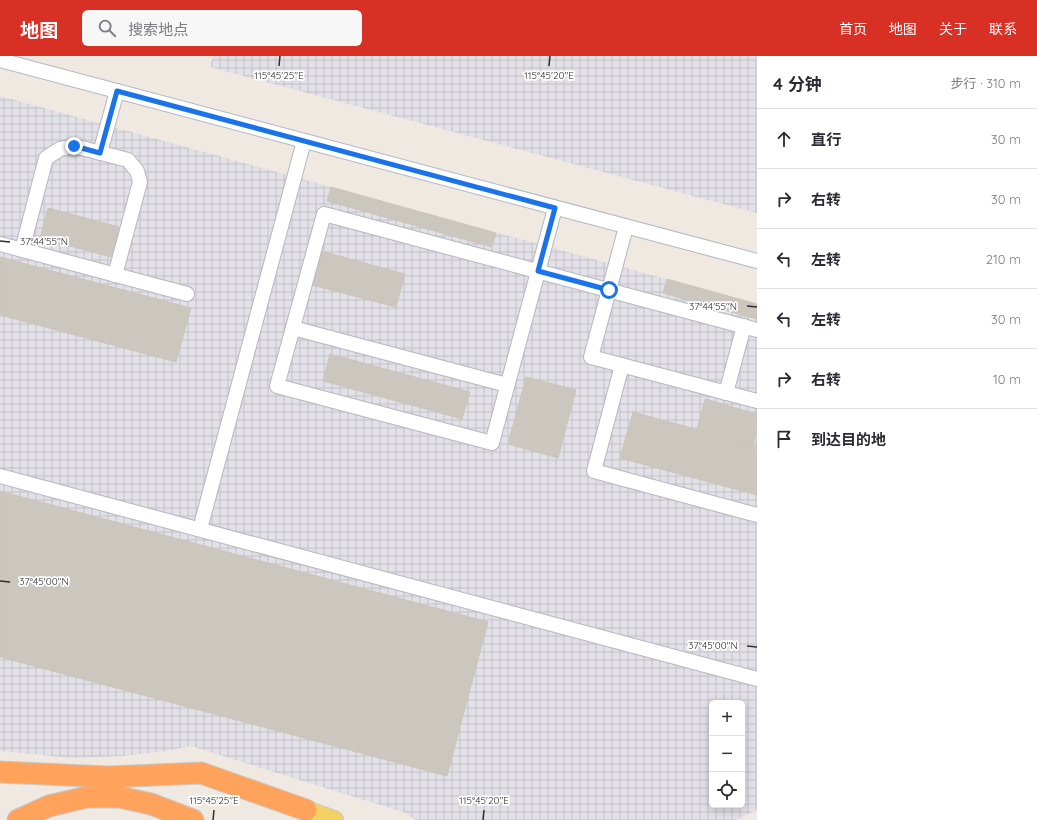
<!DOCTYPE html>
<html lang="zh">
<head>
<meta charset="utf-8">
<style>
  :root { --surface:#fff; --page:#f7f7f7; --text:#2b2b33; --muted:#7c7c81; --line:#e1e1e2; --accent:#d93025 }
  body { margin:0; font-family:Quicksand,"Noto Sans SC",sans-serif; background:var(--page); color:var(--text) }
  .controls { position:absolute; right:12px; bottom:12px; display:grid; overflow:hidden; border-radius:6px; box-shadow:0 2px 10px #0003 }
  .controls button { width:36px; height:36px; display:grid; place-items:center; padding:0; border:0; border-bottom:1px solid var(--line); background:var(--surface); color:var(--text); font:20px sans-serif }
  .stop { position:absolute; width:12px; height:12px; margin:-9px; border:3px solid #1a73e8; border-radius:50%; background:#fff }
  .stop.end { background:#1a73e8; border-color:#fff; box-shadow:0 1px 4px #0008 }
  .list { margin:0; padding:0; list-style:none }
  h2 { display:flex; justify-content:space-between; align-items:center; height:52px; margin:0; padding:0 16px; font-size:17px }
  h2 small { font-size:13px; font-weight:400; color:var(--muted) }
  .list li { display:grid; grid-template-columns:26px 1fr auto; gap:12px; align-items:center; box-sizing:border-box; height:60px; padding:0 16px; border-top:1px solid var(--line) }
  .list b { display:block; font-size:15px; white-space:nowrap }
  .list em { font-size:13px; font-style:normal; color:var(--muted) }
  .icon { flex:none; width:22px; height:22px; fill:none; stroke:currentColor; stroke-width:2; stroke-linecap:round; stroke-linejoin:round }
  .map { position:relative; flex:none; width:757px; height:764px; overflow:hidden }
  header { display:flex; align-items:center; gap:24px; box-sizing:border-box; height:56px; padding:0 20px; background:var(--accent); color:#fff }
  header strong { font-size:19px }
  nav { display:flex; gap:22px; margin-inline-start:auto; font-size:14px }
  .search { width:280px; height:36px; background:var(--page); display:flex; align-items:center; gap:10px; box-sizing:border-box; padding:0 14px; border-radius:6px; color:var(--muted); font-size:15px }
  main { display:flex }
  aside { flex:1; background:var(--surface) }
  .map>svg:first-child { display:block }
  .industrial { fill:url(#industrial-grid); fill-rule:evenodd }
  .building { fill:#cbc7bf; stroke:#cbc5ba }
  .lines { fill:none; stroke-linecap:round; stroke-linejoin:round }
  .minor-casing { stroke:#b4b7c1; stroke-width:16 }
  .major-casing { stroke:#c9c9c9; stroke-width:20 }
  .highway-casing { stroke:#c9c9c9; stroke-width:23 }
  .minor { stroke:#fff; stroke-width:14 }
  .major { stroke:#f2d163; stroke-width:18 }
  .highway { stroke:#ffa35c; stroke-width:21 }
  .route { stroke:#1a73e8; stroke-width:5 }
  .ticks { fill:none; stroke:#2e2e2e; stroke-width:1.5 }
  .ticks-label { font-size:10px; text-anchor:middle; fill:#2e2e2e; stroke:#fff; stroke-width:3.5; stroke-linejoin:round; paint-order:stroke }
</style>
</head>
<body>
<header>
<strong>地图</strong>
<div class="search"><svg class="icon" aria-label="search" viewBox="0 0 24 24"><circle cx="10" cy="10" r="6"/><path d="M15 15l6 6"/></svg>搜索地点</div>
<nav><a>首页</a><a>地图</a><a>关于</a><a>联系</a></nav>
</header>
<main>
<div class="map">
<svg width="757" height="764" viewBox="0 0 757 764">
  <defs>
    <pattern id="industrial-grid" width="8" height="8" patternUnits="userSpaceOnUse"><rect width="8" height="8" fill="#e3e1e8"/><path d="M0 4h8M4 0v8" fill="none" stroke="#c3c1c7"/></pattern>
  </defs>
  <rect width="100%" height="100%" fill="#efe9e1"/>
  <!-- industrial -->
  <g class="industrial">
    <path d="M213,0H757V157L210,11Z"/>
    <path d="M0,40L757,248V754L736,764H415L406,757L191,690L167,695L123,700L72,702L0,695ZM712,647H742V749H712Z"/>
  </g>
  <!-- building -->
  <g class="building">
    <path d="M331,131L496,177L492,191L327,145Z"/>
    <path d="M48,152L119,171L111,201L40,182Z"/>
    <path d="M321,195L405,218L396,251L312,229Z"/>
    <path d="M0,201L191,252L176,306L0,259Z"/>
    <path d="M667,223L757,248V263L663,237Z"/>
    <path d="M330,298L470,336L462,363L323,325Z"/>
    <path d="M526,321L576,334L558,402L508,388Z"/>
    <path d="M705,343L757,358V374L753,389L697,374Z"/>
    <path d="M633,356L757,390V439L620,402Z"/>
    <path d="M0,435L488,566L447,720L0,601Z"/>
  </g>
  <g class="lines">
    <defs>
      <g id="minor">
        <path d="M0,4L757,205"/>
        <path d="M100,97L117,35"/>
        <path d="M555,152L492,387L277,330L324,158L757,274"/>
        <path d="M626,171L591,301L757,345"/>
        <path d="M0,188L187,238"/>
        <path d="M22,194L46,102L60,93L74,90L128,104L137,115L140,126L115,219"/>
        <path d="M293,272L507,329"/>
        <path d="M622,309L594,415L757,459"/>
        <path d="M726,337L744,270"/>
        <path d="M0,420L757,623"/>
        <path d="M200,473L304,85"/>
      </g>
      <path id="major" d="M306,754L334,764"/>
      <g id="highway">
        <path d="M0,716L109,721L201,717L306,754"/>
        <path d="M18,764L49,750L87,741H119L151,748L193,764"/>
      </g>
    </defs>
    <!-- minor casing -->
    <use href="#minor" class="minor-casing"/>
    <!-- major casing -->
    <use href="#major" class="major-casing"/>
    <!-- highway casing -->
    <use href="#highway" class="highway-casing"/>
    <!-- minor -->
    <use href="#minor" class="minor"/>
    <!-- major -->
    <use href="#major" class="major"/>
    <!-- highway -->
    <use href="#highway" class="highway"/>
  </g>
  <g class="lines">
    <!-- route -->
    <path class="route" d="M74,90L100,97L117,35L555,152L538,215L609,234"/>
  </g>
  <!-- ticks -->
  <path class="ticks" d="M279,10L280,0M549,10L550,0M0,185L10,186M747,250L757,251M0,525L10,526M747,590L757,591M213,764L214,754M483,764L484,754"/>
  <g class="ticks-label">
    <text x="279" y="23">115°45'25"E</text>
    <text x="549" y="23">115°45'20"E</text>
    <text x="44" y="189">37°44'55"N</text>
    <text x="713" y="254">37°44'55"N</text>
    <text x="44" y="529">37°45'00"N</text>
    <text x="713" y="593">37°45'00"N</text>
    <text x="214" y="748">115°45'25"E</text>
    <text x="484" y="748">115°45'20"E</text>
  </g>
</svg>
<div class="controls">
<button>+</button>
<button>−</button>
<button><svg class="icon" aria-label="locate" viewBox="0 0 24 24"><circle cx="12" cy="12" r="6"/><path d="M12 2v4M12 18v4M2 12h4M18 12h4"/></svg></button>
</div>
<div class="stop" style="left:609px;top:234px"></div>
<div class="stop end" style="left:74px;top:90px"></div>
</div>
<aside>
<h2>4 分钟<small>步行 · 310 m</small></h2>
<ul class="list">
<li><svg class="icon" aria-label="ahead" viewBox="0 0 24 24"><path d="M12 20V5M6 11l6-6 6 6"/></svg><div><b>直行</b></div><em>30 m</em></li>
<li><svg class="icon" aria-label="right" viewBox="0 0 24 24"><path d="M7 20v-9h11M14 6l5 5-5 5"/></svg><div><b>右转</b></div><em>30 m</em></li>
<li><svg class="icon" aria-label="left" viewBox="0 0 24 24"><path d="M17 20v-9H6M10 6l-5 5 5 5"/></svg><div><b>左转</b></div><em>210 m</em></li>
<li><svg class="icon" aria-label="left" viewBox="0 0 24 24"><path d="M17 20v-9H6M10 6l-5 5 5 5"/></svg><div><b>左转</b></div><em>30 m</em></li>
<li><svg class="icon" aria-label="right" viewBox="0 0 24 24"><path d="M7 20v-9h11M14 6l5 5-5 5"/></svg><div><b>右转</b></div><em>10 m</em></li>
<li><svg class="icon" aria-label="arrive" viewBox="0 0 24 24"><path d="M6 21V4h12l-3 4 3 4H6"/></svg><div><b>到达目的地</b></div></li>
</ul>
</aside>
</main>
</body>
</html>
